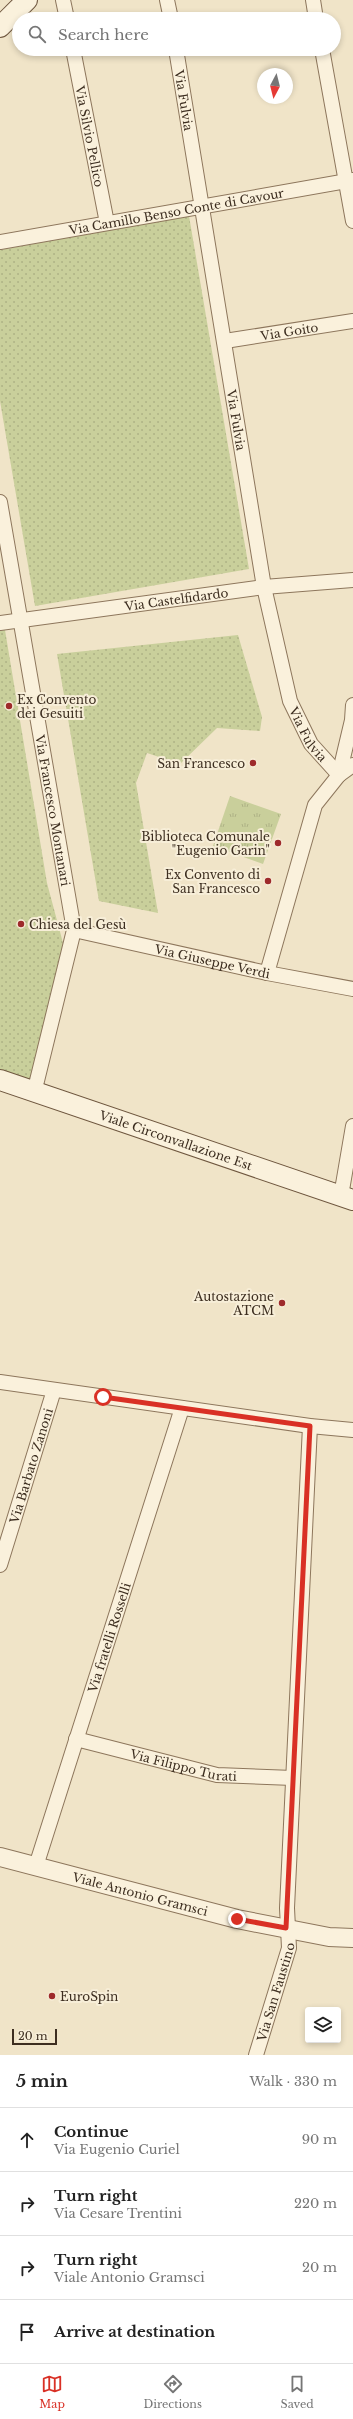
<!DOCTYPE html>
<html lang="en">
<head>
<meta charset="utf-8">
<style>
  :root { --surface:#fff; --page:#f2f2f2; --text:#222; --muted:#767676; --line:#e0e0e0; --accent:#d93025 }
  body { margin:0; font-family:"Libre Baskerville",serif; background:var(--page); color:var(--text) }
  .controls { position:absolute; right:12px; bottom:12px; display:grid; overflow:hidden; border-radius:4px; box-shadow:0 2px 6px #0003 }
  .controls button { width:36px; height:36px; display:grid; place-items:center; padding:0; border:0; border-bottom:1px solid var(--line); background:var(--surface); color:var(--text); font:20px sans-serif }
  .compass { position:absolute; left:257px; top:68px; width:36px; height:36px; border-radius:50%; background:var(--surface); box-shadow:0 2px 6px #0003; rotate:187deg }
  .scale { position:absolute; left:12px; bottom:10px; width:45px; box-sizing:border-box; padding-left:4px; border:2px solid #3d2e20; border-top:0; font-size:11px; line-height:14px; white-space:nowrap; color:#3d2e20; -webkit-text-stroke:3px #f7eed8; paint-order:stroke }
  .stop { position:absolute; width:12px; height:12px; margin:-9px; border:3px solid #d93025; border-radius:50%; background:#fff }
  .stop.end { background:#d93025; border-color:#fff; box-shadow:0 1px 4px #0008 }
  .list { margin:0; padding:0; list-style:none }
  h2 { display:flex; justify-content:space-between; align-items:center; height:52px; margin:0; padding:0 16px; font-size:17px }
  h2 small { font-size:13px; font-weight:400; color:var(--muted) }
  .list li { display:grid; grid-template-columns:26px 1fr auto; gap:12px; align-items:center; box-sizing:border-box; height:64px; padding:0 16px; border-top:1px solid var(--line) }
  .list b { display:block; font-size:15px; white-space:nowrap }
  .list p { margin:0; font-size:13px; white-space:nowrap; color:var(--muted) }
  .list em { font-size:13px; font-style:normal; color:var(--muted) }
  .icon { flex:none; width:22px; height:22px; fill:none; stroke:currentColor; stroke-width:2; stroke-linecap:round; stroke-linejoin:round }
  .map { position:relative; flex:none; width:353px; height:2055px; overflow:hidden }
  .search { position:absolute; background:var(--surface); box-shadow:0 2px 6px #0003; left:12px; right:12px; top:12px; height:44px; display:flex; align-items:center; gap:10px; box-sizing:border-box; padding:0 14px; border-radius:22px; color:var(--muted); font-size:15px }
  .sheet { height:308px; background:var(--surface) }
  nav { display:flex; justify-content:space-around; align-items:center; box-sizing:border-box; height:56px; border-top:1px solid var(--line); background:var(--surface); font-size:11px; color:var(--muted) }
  nav a { display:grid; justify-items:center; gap:2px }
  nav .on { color:var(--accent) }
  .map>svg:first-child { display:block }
  .grass { fill:url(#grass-tufts) }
  .garden { fill:url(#garden-dots) }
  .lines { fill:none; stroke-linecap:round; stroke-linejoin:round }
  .minor-casing { stroke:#8d765c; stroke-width:16 }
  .tertiary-casing { stroke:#8d765c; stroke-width:20 }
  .secondary-casing { stroke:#6f573f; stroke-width:22 }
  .minor { stroke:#faf1dc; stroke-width:14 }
  .tertiary { stroke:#faf1dc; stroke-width:18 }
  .secondary { stroke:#faf1dc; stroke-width:20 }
  .route { stroke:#d93025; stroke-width:5 }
  .poi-dot { fill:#9e2a2b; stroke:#f7eed8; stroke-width:1.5 }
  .labels { text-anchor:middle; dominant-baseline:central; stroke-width:4; stroke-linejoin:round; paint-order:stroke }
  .street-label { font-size:12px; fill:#3d2e20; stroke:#f7eed8 }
  .poi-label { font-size:12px; fill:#3d2e20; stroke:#f7eed8; text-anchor:end }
</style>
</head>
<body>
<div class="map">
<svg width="353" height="2055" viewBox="0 0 353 2055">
  <defs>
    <pattern id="grass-tufts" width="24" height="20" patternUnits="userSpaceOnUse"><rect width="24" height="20" fill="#c9cf9b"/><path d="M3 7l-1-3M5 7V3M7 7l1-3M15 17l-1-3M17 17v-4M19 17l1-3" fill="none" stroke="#aeb285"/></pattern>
    <pattern id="garden-dots" width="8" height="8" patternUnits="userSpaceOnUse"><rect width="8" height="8" fill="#c9cf9b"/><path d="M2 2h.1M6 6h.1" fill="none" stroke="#aeb285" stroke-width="1.8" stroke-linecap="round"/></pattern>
  </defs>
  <rect width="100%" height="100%" fill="#f0e4c8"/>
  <!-- grass -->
  <path class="grass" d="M230,796L281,814L263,864L213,846Z"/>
  <!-- garden -->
  <g class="garden">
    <path d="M189,216L249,569L35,606L0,401V250Z"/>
    <path d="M5,630L47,883L63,943L34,1093L0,1080V631Z"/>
    <path d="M238,635L262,717L260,731L217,728L180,764L147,753L136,783L158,913L99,901L57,654Z"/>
  </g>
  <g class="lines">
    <defs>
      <g id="minor">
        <path d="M63,0L67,19"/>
        <path d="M167,0L171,19"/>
        <path d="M313,0L316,19"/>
        <path id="s1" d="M73,49L107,223"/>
        <path id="s2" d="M176,49L264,587L290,701L311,744L339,775"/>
        <path d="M322,49L353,221"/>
        <path id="s3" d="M0,242L353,180"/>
        <path id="s4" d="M225,341L353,321"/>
        <path id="s5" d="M0,502L74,930L34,1093"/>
        <path id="s6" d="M0,623L264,587L353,580"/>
        <path d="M339,775L352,720L353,705"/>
        <path id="s7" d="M74,930L267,973L353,989"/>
        <path d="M267,973L315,805L339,775L353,765"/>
        <path d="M341,1196L353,1126"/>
        <path d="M0,1382L310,1426L353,1430"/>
        <path id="s8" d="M0,1565L54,1390"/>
        <path id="s9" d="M76,1739L217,1775L293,1778"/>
        <path id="s10" d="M36,1866L182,1408"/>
        <path id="s11" d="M256,2055L289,1948L287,1908L310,1426"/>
      </g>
      <g id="tertiary">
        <path id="s12" d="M0,1857L237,1919L329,1937L353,1938"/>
      </g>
      <g id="secondary">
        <path d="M0,27L27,0"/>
        <path id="s13" d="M0,1080L353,1200"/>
      </g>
    </defs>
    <!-- minor casing -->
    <use href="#minor" class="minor-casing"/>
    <!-- tertiary casing -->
    <use href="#tertiary" class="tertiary-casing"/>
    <!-- secondary casing -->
    <use href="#secondary" class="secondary-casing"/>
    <!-- minor -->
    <use href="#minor" class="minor"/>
    <!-- tertiary -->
    <use href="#tertiary" class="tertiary"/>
    <!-- secondary -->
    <use href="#secondary" class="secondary"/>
  </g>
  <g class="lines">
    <!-- route -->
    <path class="route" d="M103,1397L310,1426L286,1928L237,1919"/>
  </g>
  <!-- markers -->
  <g class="poi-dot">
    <circle cx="9" cy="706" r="4"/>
    <circle cx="253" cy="763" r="4"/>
    <circle cx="278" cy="843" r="4"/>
    <circle cx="268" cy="881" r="4"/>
    <circle cx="21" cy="924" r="4"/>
    <circle cx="282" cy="1303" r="4"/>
    <circle cx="52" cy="1996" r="4"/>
  </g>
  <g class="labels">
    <!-- street labels -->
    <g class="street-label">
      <text stroke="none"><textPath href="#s2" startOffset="52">Via Fulvia</textPath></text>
      <text stroke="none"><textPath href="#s1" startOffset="89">Via Silvio Pellico</textPath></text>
      <text stroke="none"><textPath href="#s3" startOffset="179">Via Camillo Benso Conte di Cavour</textPath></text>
      <text stroke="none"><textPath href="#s4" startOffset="65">Via Goito</textPath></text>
      <text stroke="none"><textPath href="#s2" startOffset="376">Via Fulvia</textPath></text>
      <text stroke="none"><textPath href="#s6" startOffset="178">Via Castelfidardo</textPath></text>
      <text stroke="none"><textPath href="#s2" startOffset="700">Via Fulvia</textPath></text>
      <text stroke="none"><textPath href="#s5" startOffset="313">Via Francesco Montanari</textPath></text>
      <text stroke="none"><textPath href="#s7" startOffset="142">Via Giuseppe Verdi</textPath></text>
      <text stroke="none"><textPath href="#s13" startOffset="186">Viale Circonvallazione Est</textPath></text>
      <text stroke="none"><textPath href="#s8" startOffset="104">Via Barbato Zanoni</textPath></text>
      <text stroke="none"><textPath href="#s10" startOffset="240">Via fratelli Rosselli</textPath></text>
      <text stroke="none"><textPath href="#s9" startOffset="111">Via Filippo Turati</textPath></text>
      <text stroke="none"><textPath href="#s12" startOffset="145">Viale Antonio Gramsci</textPath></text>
      <text stroke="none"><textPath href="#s11" startOffset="66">Via San Faustino</textPath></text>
    </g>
    <!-- poi labels -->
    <g class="poi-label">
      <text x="17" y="699" text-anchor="start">Ex Convento<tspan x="17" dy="14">dei Gesuiti</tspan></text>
      <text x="245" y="763">San Francesco</text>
      <text x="270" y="836">Biblioteca Comunale<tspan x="270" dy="14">"Eugenio Garin"</tspan></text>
      <text x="260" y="874">Ex Convento di<tspan x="260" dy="14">San Francesco</tspan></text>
      <text x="29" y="924" text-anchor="start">Chiesa del Gesù</text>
      <text x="274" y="1296">Autostazione<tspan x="274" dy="14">ATCM</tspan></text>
      <text x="60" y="1996" text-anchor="start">EuroSpin</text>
    </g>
  </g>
</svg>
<div class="controls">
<button><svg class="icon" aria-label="layers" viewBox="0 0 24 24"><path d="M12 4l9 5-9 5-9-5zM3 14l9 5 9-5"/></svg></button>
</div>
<svg class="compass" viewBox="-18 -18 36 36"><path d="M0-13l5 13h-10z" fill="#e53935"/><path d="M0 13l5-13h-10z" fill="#767676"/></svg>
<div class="scale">20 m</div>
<div class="stop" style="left:103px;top:1397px"></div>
<div class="stop end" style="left:237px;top:1919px"></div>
<div class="search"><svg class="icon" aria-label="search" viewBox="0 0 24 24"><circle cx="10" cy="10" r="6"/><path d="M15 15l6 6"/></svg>Search here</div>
</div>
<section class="sheet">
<h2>5 min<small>Walk · 330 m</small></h2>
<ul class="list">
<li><svg class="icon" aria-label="ahead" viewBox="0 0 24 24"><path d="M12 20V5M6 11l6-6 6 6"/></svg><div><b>Continue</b><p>Via Eugenio Curiel</p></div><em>90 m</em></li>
<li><svg class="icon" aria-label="right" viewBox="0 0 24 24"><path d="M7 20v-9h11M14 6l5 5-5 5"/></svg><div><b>Turn right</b><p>Via Cesare Trentini</p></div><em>220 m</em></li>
<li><svg class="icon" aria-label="right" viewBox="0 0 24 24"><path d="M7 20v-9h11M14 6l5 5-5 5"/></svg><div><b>Turn right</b><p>Viale Antonio Gramsci</p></div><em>20 m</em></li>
<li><svg class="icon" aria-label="arrive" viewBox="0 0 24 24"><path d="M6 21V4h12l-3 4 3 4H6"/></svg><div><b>Arrive at destination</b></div></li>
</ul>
</section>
<nav>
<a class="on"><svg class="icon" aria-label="map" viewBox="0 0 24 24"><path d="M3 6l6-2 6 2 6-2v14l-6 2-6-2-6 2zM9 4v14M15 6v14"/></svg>Map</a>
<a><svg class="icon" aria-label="directions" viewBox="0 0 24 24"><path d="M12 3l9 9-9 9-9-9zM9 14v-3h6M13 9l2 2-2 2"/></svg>Directions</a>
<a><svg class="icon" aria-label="saved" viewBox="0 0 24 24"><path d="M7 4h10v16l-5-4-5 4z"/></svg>Saved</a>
</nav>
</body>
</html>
